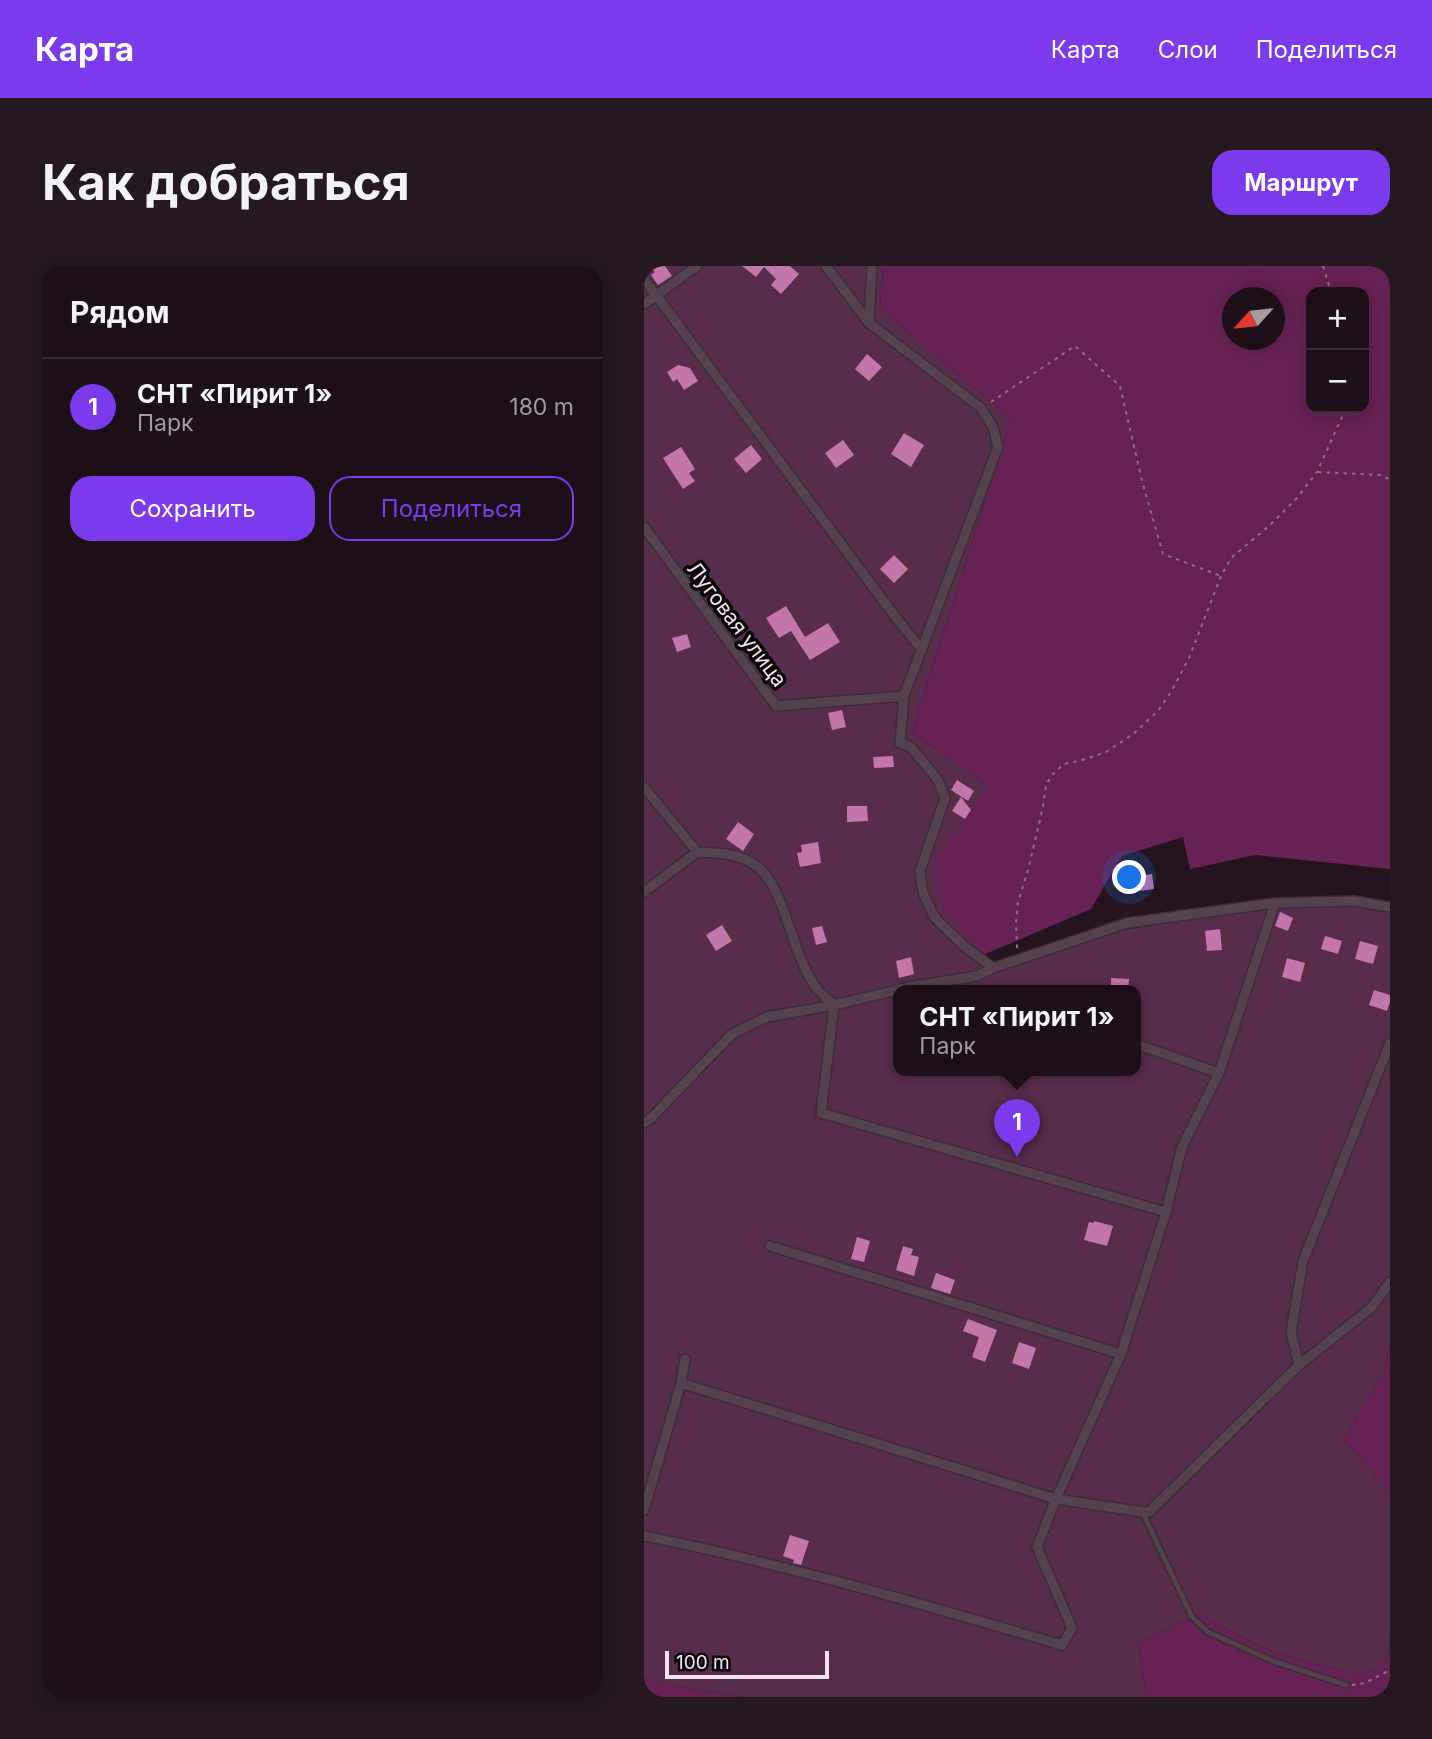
<!DOCTYPE html>
<html lang="ru">
<head>
<meta charset="utf-8">
<style>
  :root { --surface:#1c0f18; --page:#251821; --text:#f1f3f6; --muted:#a09ca2; --line:#3a2f37; --accent:#7c3aed }
  body { margin:0; font-family:Inter,sans-serif; background:var(--page); color:var(--text) }
  .controls { position:absolute; right:21px; top:21px; display:grid; overflow:hidden; border-radius:14px; box-shadow:0 4px 18px #0003 }
  .controls button { width:63px; height:63px; display:grid; place-items:center; padding:0; border:0; border-bottom:2px solid var(--line); background:var(--surface); color:var(--text); font:35px sans-serif }
  .compass { position:absolute; left:578px; top:21px; width:63px; height:63px; border-radius:50%; background:var(--surface); box-shadow:0 4px 18px #0003; rotate:243deg }
  .scale { position:absolute; left:21px; bottom:18px; width:164px; box-sizing:border-box; padding-left:7px; border:4px solid #f1e4ec; border-top:0; font-size:19px; line-height:24px; white-space:nowrap; color:#f1e4ec; -webkit-text-stroke:5px #0a0408; paint-order:stroke }
  .you { position:absolute; left:486px; top:612px; width:24px; height:24px; margin:-18px; border:5px solid #fff; border-radius:50%; background:#1a73e8; box-shadow:0 0 0 10px #1a73e833 }
  .badge { display:grid; place-items:center; width:46px; height:46px; border-radius:50%; background:var(--accent); color:#fff; font-size:23px; font-weight:700 }
  .pin { position:absolute; translate:-50% -58px; filter:drop-shadow(0 2px 4px #0008) }
  .pin::after { content:''; position:absolute; top:37px; width:24px; height:21px; background:inherit; clip-path:polygon(0 0,100% 0,50% 100%) }
  .popup { position:absolute; left:249px; top:719px; width:248px; height:91px; box-sizing:border-box; display:grid; place-content:center; border-radius:14px; background:var(--surface); filter:drop-shadow(0 2px 5px #0005); font-size:23px; white-space:nowrap; color:var(--muted) }
  .popup b { font-size:26px; color:var(--text) }
  .popup::after { content:''; position:absolute; left:50%; top:100%; margin-left:-14px; border:14px solid transparent; border-top-color:var(--surface) }
  .list { margin:0; padding:0; list-style:none }
  h2 { display:flex; justify-content:space-between; align-items:center; height:91px; margin:0; padding:0 28px; font-size:30px }
  h2 small { font-size:23px; font-weight:400; color:var(--muted) }
  .list li { display:grid; grid-template-columns:46px 1fr auto; gap:21px; align-items:center; box-sizing:border-box; height:98px; padding:0 28px; border-top:2px solid var(--line) }
  .list b { display:block; font-size:26px; white-space:nowrap }
  .list p { margin:0; font-size:23px; white-space:nowrap; color:var(--muted) }
  .list em { font-size:23px; font-style:normal; color:var(--muted) }
  .actions { display:flex; gap:14px; padding:21px 28px }
  .actions a { flex:1; padding:16px 0; border:2px solid var(--accent); border-radius:21px; text-align:center; font-size:24px; color:var(--accent) }
  .actions .main { background:var(--accent); color:#fff }
  .map { position:relative; flex:none; width:746px; height:1431px; overflow:hidden; border-radius:21px }
  header { display:flex; align-items:center; gap:42px; box-sizing:border-box; height:98px; padding:0 35px; background:var(--accent); color:#fff }
  header strong { font-size:33px }
  nav { display:flex; gap:38px; margin-inline-start:auto; font-size:24px }
  .intro { display:flex; align-items:center; justify-content:space-between; box-sizing:border-box; height:168px; padding:0 42px }
  h1 { margin:0; font-size:49px }
  .button { padding:18px 32px; border-radius:21px; background:var(--accent); color:#fff; font-size:24px; font-weight:700 }
  main { display:flex; gap:42px; padding:0 42px }
  aside { flex:1; background:var(--surface); border-radius:21px; box-shadow:0 4px 18px #0003 }
  .map>svg:first-child { display:block }
  .green { fill:#582c4b; fill-rule:evenodd }
  .forest { fill:#662254; fill-rule:evenodd }
  .building { fill:#c276aa }
  .lines { fill:none; stroke-linecap:round; stroke-linejoin:round }
  .service-casing { stroke:#3b2f37; stroke-width:8 }
  .minor-casing { stroke:#3b2f37; stroke-width:12 }
  .path { stroke:#867681; stroke-width:2; stroke-dasharray:3.5 5; stroke-linecap:butt }
  .service { stroke:#56424f; stroke-width:4.5 }
  .minor { stroke:#56424f; stroke-width:9 }
  .labels { text-anchor:middle; dominant-baseline:central; stroke-width:7; stroke-linejoin:round; paint-order:stroke }
  .street-label { font-size:21px; fill:#f1e4ec; stroke:#0a0408 }
</style>
</head>
<body>
<header>
<strong>Карта</strong>
<nav><a>Карта</a><a>Слои</a><a>Поделиться</a></nav>
</header>
<div class="intro"><h1>Как добраться</h1><a class="button">Маршрут</a></div>
<main>
<aside>
<h2>Рядом<small></small></h2>
<ul class="list">
<li><span class="badge">1</span><div><b>СНТ «Пирит 1»</b><p>Парк</p></div><em>180 m</em></li>
</ul>
<div class="actions"><a class="main">Сохранить</a><a>Поделиться</a></div>
</aside>
<div class="map">
<svg width="746" height="1431" viewBox="0 0 746 1431">
  <rect width="100%" height="100%" fill="#251420"/>
  <!-- green -->
  <path class="green" d="M0,0H239L236,42L367,153L268,467L345,520L339,689L349,704L462,667L616,640L713,639L746,644V1078L740,1106L700,1173L746,1227V1372L744,1390L732,1402L716,1409L630,1387L554,1348L494,1378L503,1431H101L26,1419L0,1412ZM254,725H492V805H254Z"/>
  <!-- forest -->
  <g class="forest">
    <path d="M239,0H746V603L611,589L546,603L539,571L478,590L447,643L339,689L298,641L290,596L345,520L268,467L367,153L236,42ZM667,26H720V142H667ZM589,32H631V74H589Z"/>
    <path d="M746,1078V1227L700,1173L740,1106Z"/>
    <path d="M554,1348L630,1387L716,1409L732,1402L744,1390L746,1372V1431H503L494,1378Z"/>
    <path d="M0,1412L26,1419L101,1431H0Z"/>
  </g>
  <!-- building -->
  <g class="building">
    <path d="M14,0H21L28,10L14,19L7,9L11,6L9,4Z"/>
    <path d="M98,0H146L155,8L137,28L127,19L132,13L120,1L112,11Z"/>
    <path d="M223,88L238,101L225,115L211,103Z"/>
    <path d="M34,99L46,102L54,115L40,124L33,113L29,116L23,106Z"/>
    <path d="M260,167L280,179L267,201L247,188Z"/>
    <path d="M199,174L210,189L192,202L181,187Z"/>
    <path d="M107,179L118,193L102,207L90,193Z"/>
    <path d="M37,181L51,203L45,207L51,215L39,223L19,192Z"/>
    <path d="M250,289L264,303L250,317L236,303Z"/>
    <path d="M142,340L161,371L184,357L196,376L166,394L147,365L135,372L122,352Z"/>
    <path d="M43,368L47,381L33,386L28,372Z"/>
    <path d="M198,444L202,461L188,464L184,447Z"/>
    <path d="M249,490L250,501L230,502L229,491Z"/>
    <path d="M313,514L330,525L324,535L307,524Z"/>
    <path d="M317,531L327,544L321,553L308,545Z"/>
    <path d="M203,540H223L224,555L203,556Z"/>
    <path d="M94,556L110,568L99,585L82,573Z"/>
    <path d="M174,576L177,597L156,601L153,587L158,586L157,579Z"/>
    <path d="M508,608L510,623L488,626L486,611Z"/>
    <path d="M636,646L649,652L644,665L631,660Z"/>
    <path d="M78,659L88,675L72,685L62,669Z"/>
    <path d="M178,660L183,676L172,679L168,662Z"/>
    <path d="M576,663L578,684L563,685L561,665Z"/>
    <path d="M681,670L698,675L694,688L677,683Z"/>
    <path d="M716,675L734,680L729,698L711,693Z"/>
    <path d="M267,691L270,708L255,712L252,695Z"/>
    <path d="M643,692L661,697L656,716L638,711Z"/>
    <path d="M467,712L485,713L484,725L467,723Z"/>
    <path d="M730,724L746,729V736L743,745L725,739Z"/>
    <path d="M450,955L469,960L463,980L440,974L445,956L450,957Z"/>
    <path d="M213,971L226,975L220,996L207,993Z"/>
    <path d="M259,980L269,983L267,989L275,991L270,1010L252,1004Z"/>
    <path d="M292,1007L311,1014L306,1028L287,1022Z"/>
    <path d="M324,1053L353,1064L341,1096L328,1091L335,1071L319,1065Z"/>
    <path d="M375,1076L392,1082L385,1103L368,1097Z"/>
    <path d="M146,1269L165,1275L157,1299L149,1297L150,1294L139,1290Z"/>
  </g>
  <g class="lines">
    <defs>
      <path id="service" d="M499,1247L548,1351L564,1366L629,1395L702,1419"/>
      <g id="minor">
        <path d="M182,0L225,57L337,142L349,161L354,181L260,430L256,477L267,481L294,514L301,532L276,605L279,627L291,652L319,679L349,702"/>
        <path d="M0,13L250,349L278,384"/>
        <path d="M0,38L53,0"/>
        <path d="M225,57L228,0"/>
        <path d="M0,261L132,440L260,430"/>
        <path d="M0,521L53,586C73,587 94,587 111,599C142,619 148,694 174,724C178,729 185,734 190,739L177,847L522,946"/>
        <path d="M0,626L53,586"/>
        <path d="M492,778L575,807"/>
        <path d="M0,857L5,854L88,768L123,751L190,739L270,720L333,710L349,702L483,657L631,637L710,635L746,641"/>
        <path d="M126,980L477,1088"/>
        <path d="M655,1099L728,1041L746,1016"/>
        <path d="M37,1117L412,1233L499,1246H505L655,1099L647,1066L659,995L746,777"/>
        <path d="M0,1244L37,1117L41,1093"/>
        <path d="M0,1270C141,1298 280,1339 418,1379L428,1362L393,1281L412,1233L477,1088L522,946L538,881L575,807L631,637"/>
      </g>
    </defs>
    <!-- service casing -->
    <use href="#service" class="service-casing"/>
    <!-- minor casing -->
    <use href="#minor" class="minor-casing"/>
    <!-- path -->
    <g class="path">
      <path d="M679,0L687,26"/>
      <path d="M347,136L431,80L476,120L498,215L519,288L577,310"/>
      <path d="M674,206L738,209L746,214"/>
      <path d="M373,682L372,657L374,636L384,604L399,541L402,519L408,509L420,498L442,493L462,486L489,468L514,445L527,426L545,392L577,310L587,292L625,260L653,232L673,206L702,142"/>
      <path d="M708,1419L721,1417L746,1404"/>
    </g>
    <!-- service -->
    <use href="#service" class="service"/>
    <!-- minor -->
    <use href="#minor" class="minor"/>
  </g>
  <g class="labels">
    <!-- street labels -->
    <g class="street-label">
      <text transform="translate(93 358) rotate(53)">Луговая улица</text>
    </g>
  </g>
</svg>
<div class="controls">
<button>+</button>
<button>−</button>
</div>
<svg class="compass" viewBox="-18 -18 36 36"><path d="M0-13l5 13h-10z" fill="#e53935"/><path d="M0 13l5-13h-10z" fill="#a09ca2"/></svg>
<div class="scale">100 m</div>
<div class="you"></div>
<div class="pin badge" style="left:373px;top:891px">1</div>
<div class="popup"><b>СНТ «Пирит 1»</b>Парк</div>
</div>
</main>
</body>
</html>
